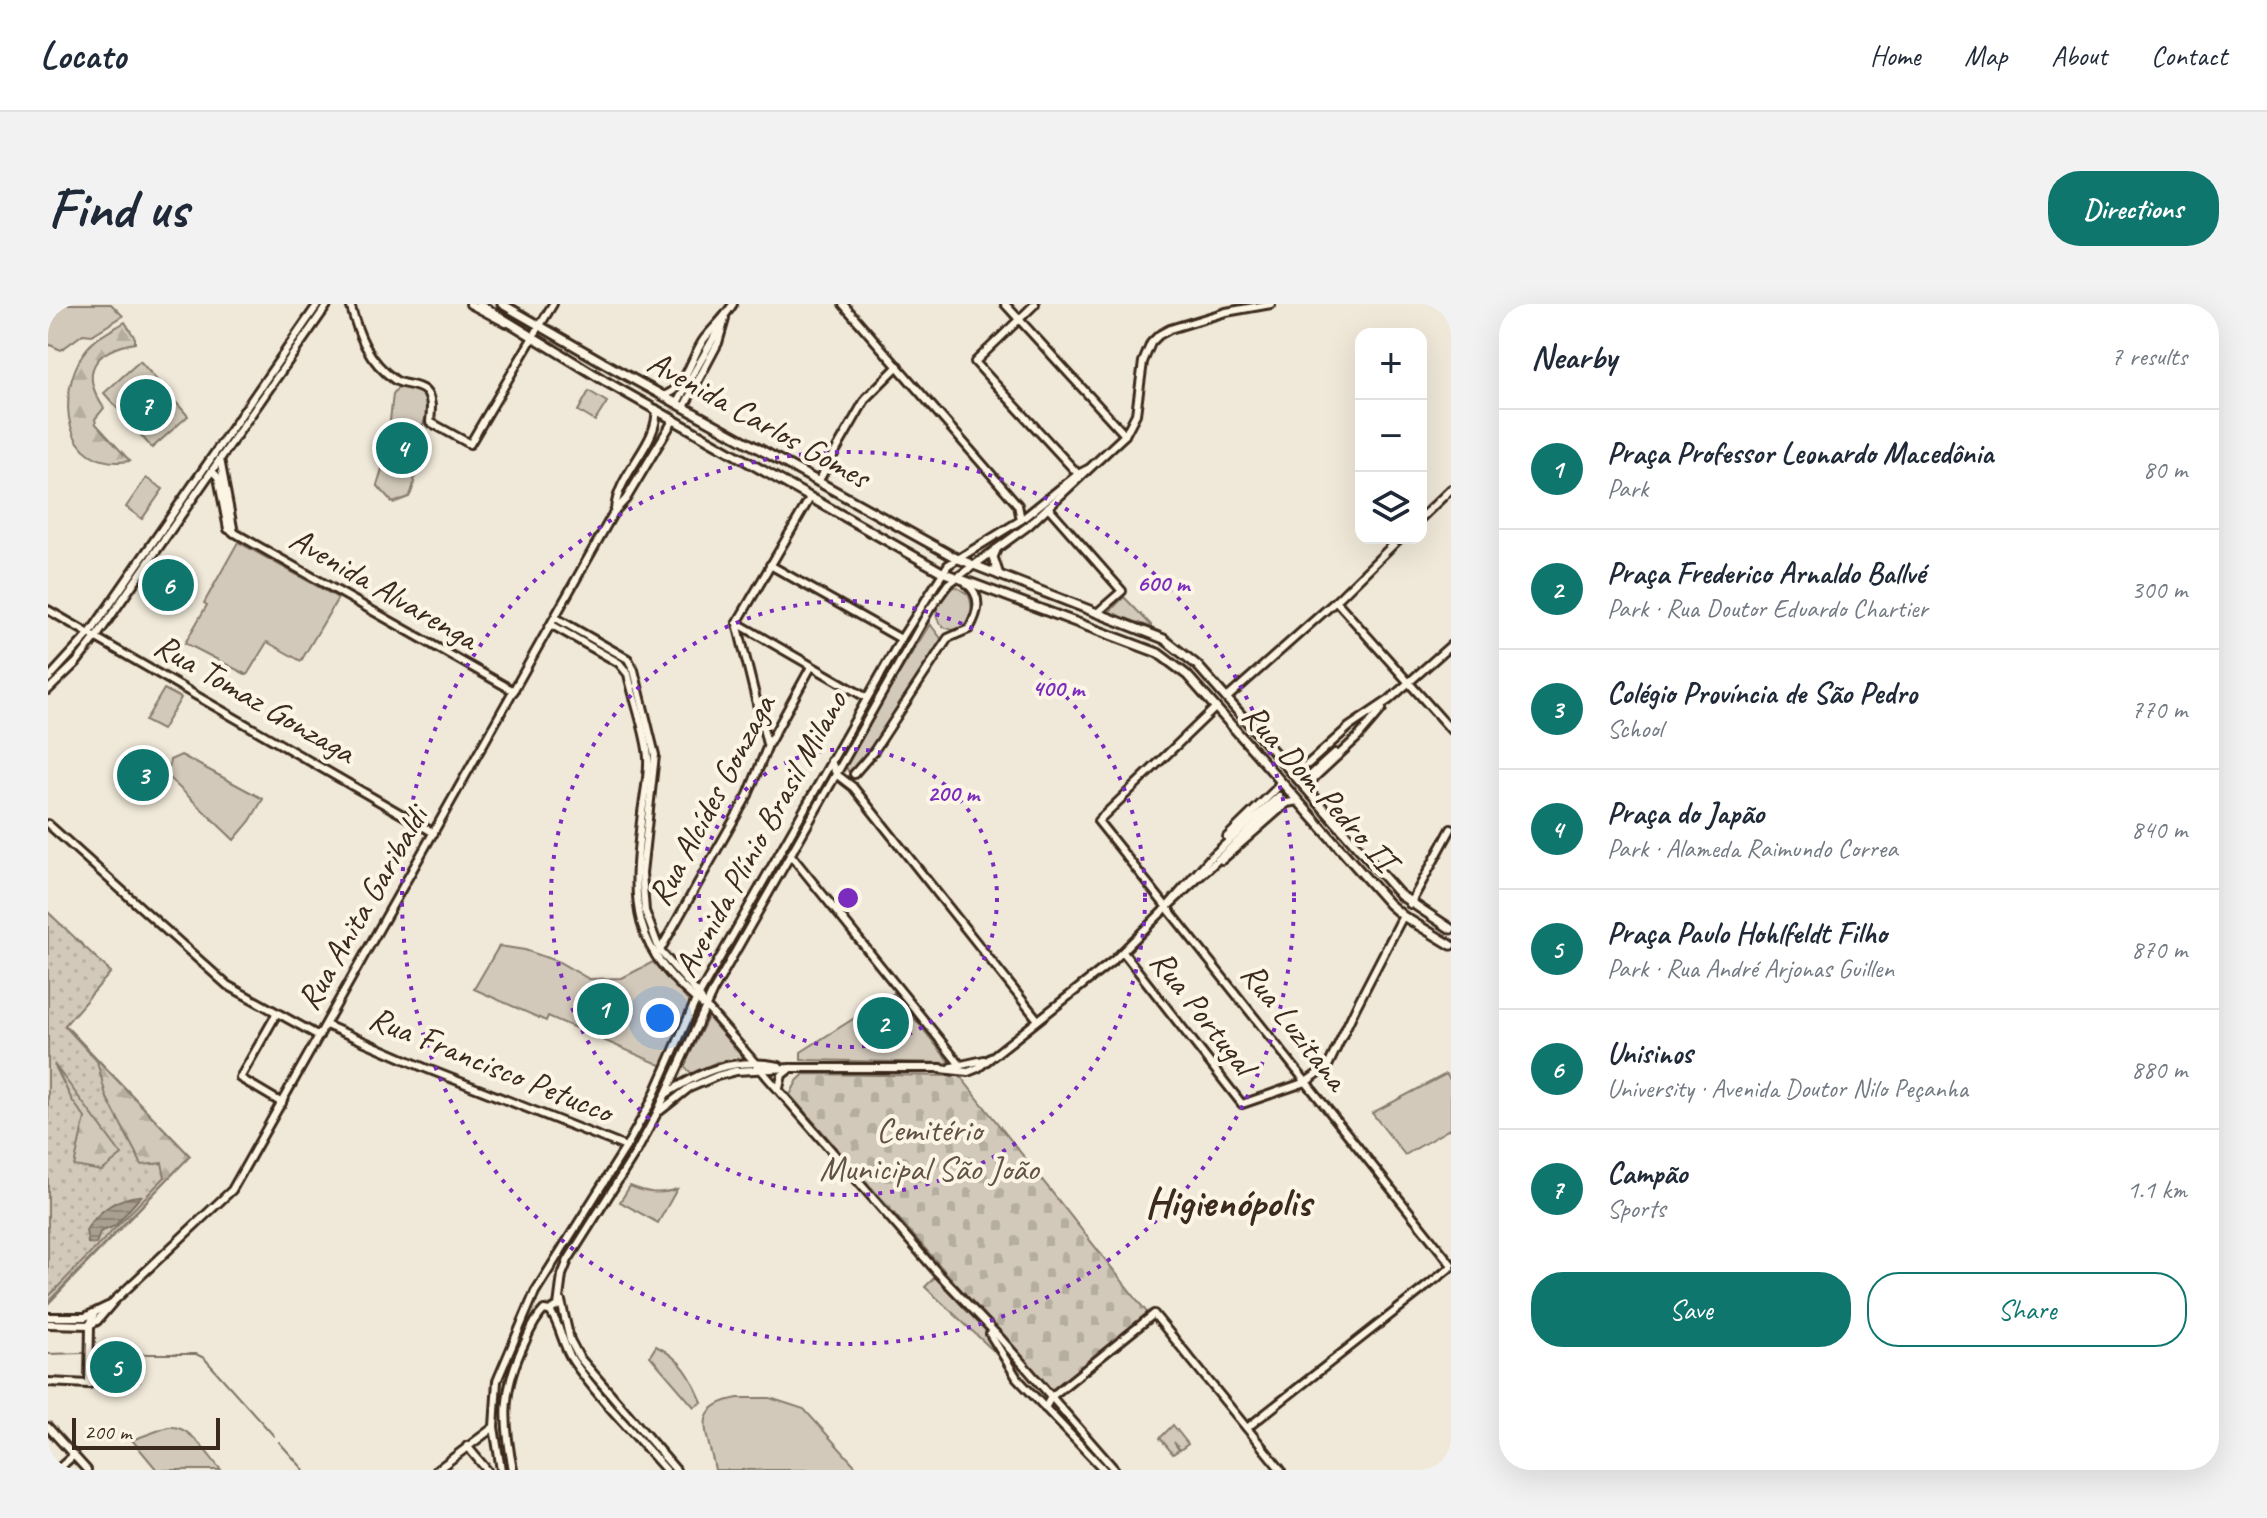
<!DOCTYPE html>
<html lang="en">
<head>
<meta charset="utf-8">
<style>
  :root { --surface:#fff; --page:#f2f2f3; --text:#1f2937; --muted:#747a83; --line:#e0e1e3; --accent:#0f766e }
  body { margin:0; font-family:Caveat,sans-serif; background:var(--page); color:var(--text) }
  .controls { position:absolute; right:24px; top:24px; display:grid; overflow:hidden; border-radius:16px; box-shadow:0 8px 32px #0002 }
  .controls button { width:72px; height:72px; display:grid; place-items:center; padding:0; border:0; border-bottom:2px solid var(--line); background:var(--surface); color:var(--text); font:40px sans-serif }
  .scale { position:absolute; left:24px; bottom:20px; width:148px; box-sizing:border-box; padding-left:8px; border:4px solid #3b2a1e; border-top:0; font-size:22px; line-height:28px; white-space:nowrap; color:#3b2a1e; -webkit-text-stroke:6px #fcf5e5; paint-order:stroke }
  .you { position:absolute; left:612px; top:714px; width:28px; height:28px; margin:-20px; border:6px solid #fff; border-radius:50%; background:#1a73e8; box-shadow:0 0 0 12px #1a73e833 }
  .badge { display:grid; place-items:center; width:52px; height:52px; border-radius:50%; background:var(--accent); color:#fff; font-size:26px; font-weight:700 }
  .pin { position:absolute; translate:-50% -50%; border:4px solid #fff; box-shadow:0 2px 8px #0006 }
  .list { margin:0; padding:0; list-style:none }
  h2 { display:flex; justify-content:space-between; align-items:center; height:104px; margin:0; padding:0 32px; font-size:34px }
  h2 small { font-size:26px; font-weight:400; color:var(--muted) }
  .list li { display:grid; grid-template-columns:52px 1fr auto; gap:24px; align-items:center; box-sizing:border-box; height:120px; padding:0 32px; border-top:2px solid var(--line) }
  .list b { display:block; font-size:30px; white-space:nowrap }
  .list p { margin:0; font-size:26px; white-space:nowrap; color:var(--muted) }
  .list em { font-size:26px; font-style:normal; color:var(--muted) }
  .actions { display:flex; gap:16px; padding:24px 32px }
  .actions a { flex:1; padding:18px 0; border:2px solid var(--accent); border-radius:32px; text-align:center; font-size:28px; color:var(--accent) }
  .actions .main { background:var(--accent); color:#fff }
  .icon { flex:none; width:44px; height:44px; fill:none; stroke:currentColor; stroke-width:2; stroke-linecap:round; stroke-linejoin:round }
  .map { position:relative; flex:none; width:1403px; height:1166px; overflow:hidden; border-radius:32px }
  header { display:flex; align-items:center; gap:48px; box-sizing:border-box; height:112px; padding:0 40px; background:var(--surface); border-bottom:2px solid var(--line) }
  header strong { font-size:38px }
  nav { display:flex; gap:44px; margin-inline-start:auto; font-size:28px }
  .intro { display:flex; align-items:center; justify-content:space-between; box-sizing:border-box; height:192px; padding:0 48px }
  h1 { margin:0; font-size:56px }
  .button { padding:20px 36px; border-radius:32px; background:var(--accent); color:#fff; font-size:28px; font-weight:700 }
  main { display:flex; gap:48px; padding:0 48px }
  aside { flex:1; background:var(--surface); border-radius:32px; box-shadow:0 8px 32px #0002 }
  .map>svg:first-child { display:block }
  .grass { fill:url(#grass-dots); stroke:#867a6c; stroke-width:2 }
  .forest { fill:url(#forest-firs); stroke:#867a6c; stroke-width:2 }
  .cemetery { fill:url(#cemetery-stones); stroke:#867a6c; stroke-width:2 }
  .green { fill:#d2c9ba; stroke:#867a6c; stroke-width:2 }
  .water { fill:url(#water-rules); stroke:#7e7163; stroke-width:2 }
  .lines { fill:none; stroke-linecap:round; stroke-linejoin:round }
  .stream { stroke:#7e7163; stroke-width:2 }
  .secondary-tunnel { stroke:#ccc3b4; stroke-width:6; stroke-dasharray:6 3; stroke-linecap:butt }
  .secondary-casing { stroke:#3b2a1e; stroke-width:12 }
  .primary-casing { stroke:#3b2a1e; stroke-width:13 }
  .secondary { stroke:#fcf5e5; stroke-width:6 }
  .primary { stroke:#fcf5e5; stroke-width:7 }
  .ring { fill:none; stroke:#7b2cbf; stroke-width:4; stroke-dasharray:4 8 }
  .labels { text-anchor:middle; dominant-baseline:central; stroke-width:8; stroke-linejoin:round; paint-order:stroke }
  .street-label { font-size:34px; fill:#3b2a1e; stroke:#fcf5e5 }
  .park-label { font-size:34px; fill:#615245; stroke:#fcf5e5 }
  .district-label { font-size:42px; font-weight:bold; fill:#3b2a1e; stroke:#fcf5e5 }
  .centre { fill:#7b2cbf; stroke:#fcf5e5; stroke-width:4 }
  .ring-label { font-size:24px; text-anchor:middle; font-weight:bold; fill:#7b2cbf; stroke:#fcf5e5; stroke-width:8; stroke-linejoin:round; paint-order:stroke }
</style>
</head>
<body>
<header>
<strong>Locato</strong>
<nav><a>Home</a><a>Map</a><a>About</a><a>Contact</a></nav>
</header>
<div class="intro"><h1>Find us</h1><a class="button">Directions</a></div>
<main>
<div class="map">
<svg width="1403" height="1166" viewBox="0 0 1403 1166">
  <defs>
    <pattern id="grass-dots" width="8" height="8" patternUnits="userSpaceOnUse" patternTransform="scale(2)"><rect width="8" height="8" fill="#d2c9ba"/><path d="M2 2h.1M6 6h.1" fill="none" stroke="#b5ad9f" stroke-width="1.8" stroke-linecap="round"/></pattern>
    <pattern id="forest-firs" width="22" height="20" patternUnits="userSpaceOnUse" patternTransform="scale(2)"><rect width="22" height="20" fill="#d2c9ba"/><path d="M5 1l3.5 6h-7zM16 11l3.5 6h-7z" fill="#b5ad9f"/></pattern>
    <pattern id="cemetery-stones" width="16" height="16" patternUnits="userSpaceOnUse" patternTransform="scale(2)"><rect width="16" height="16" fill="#d2c9ba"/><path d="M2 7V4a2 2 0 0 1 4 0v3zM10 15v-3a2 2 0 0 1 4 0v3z" fill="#b5ad9f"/></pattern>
    <pattern id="water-rules" width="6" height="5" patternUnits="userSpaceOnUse" patternTransform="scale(2)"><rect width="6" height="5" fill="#aaa091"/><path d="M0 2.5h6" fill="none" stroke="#8c8376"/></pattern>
  </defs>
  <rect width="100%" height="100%" fill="#f0e9d9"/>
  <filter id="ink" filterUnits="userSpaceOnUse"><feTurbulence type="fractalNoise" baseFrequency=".0125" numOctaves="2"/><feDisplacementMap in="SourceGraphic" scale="16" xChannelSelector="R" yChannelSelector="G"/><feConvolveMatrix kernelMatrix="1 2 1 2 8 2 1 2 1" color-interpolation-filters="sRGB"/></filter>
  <g filter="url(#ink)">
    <!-- grass -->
    <path class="grass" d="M0,608L63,668L17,721L142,852L0,1000Z"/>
    <!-- forest -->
    <g class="forest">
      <path d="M77,18L87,34V39C46,46 31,68 56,104L47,115L48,120L82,157C14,168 7,90 37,47C46,34 64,26 77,18Z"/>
      <path d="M16,721L142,852L0,998V993L117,873L114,859L94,861L58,792L49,757Z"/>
      <path d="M6,760L74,851L54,867L26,862L37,814L24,796Z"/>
    </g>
    <!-- cemetery -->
    <path class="cemetery" d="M756,770L912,772L1101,1011L1004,1089L742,791L749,777Z"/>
    <!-- green -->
    <g class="green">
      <path d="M0,0H63L75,12L44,31L35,30L13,46L0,40Z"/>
      <path d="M92,57L140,112L104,144L56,89Z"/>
      <path d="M351,82C397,87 377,110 369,137C364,155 371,176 361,193L345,199L329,181L338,152L345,90Z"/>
      <path d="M541,87L559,98L547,117L530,107Z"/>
      <path d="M98,174L115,185L94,215L78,203Z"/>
      <path d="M190,238L290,294L253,357L219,338L199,371L137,339L159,301L156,299Z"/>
      <path d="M907,282L921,291C937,344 869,329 894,295C899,289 901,285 907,282Z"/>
      <path d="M1076,293L1103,321V323L1060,309Z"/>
      <path d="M882,320L895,337L819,454L807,466L800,467L796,458Z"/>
      <path d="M116,385L133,394L114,426L97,417Z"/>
      <path d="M133,451L215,495L202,517L186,536L119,472L122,456Z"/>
      <path d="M451,642L477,646L511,658L541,675L574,674L605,658L642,699L615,762L500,712L498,717L426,685Z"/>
      <path d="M846,689L902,759L753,756V748Z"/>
      <path d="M660,713L697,756L669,758L644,770L636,762Z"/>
      <path d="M1398,770L1403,777V824L1357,851L1324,809Z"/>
      <path d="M582,882C599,889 611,891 629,885L610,919L572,898Z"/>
      <path d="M888,972L946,1035L950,1051L877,983Z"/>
      <path d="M608,1042C634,1055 643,1072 654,1098L646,1103L602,1052Z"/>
      <path d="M45,1049H93L92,1078H44Z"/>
      <path d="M690,1094H722L756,1105L811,1166H667C660,1129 641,1103 690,1094Z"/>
      <path d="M1125,1121L1140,1140L1132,1146L1126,1138L1131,1146L1125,1150L1112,1134Z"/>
      <path d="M120,1123C142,1120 160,1151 173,1166H109L84,1136Z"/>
    </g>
    <!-- water -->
    <path class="water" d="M93,892L67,922L52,928L48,940L40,939L38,926C52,905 69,893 93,892Z"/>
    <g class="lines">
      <!-- stream -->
      <g class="stream">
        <path d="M0,1050L36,1049"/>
        <path d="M50,1050H148L156,1054L226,1132"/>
        <path d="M231,1138L256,1166"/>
      </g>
      <!-- secondary-tunnel -->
      <g class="secondary-tunnel">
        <path d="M620,117L630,97"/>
        <path d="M1231,492L1259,466"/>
        <path d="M1234,496L1263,471"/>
      </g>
      <defs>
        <g id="secondary">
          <path d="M302,0C310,30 320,57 347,76C356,82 368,79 377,87C385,95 383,107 382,118L422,140L485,33"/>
          <path d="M422,0L458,19"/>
          <path d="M795,0L970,201L973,216"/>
          <path d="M957,0L1077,131"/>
          <path d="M987,0L927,58L1030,170"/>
          <path d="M488,28L505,0"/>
          <path d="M615,92C638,85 643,53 656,35C666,23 677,13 685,0"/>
          <path d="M630,97L673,21"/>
          <path d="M636,103L670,39L677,15"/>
          <path d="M172,155L186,229"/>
          <path d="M164,167L170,173L180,225L466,387"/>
          <path d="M770,178L818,94L850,62"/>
          <path d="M1000,203L1074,287L1049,309"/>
          <path d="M567,206C569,170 612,138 608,105"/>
          <path d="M1373,214L1403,185"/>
          <path d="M722,261L853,335"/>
          <path d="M1288,297L1403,426"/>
          <path d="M0,306L386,529"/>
          <path d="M508,314L580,355L586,366L607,451L594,569L597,607L612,647L651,691L658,703"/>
          <path d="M689,319L819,394"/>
          <path d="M689,319L762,194"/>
          <path d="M689,319L719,440"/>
          <path d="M504,321L571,359L580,370C585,394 599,431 600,454C601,472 596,492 594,509C583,602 581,644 661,706L889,968L953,1035L1067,1166"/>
          <path d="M0,375L42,329L270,0"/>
          <path d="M0,386L28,359L49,332L280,0"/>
          <path d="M1179,394L1288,297L1352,234"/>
          <path d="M1167,404L1050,517L1403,960"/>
          <path d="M783,457L788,470L805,483L990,716"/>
          <path d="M1242,465H1252L1260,460L1301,423L1341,396L1403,341"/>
          <path d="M806,470L826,447L900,334L921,325C930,309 935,293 919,280"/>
          <path d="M1263,471L1287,449"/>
          <path d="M1262,487L1263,478L1268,472L1310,433L1334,405"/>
          <path d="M0,520L179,681L271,732"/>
          <path d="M1179,533L1228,485L1232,477"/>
          <path d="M742,550L913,762"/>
          <path d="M1174,556L1239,499L1250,497"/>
          <path d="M1362,600L1403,525"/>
          <path d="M1119,603L1234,496"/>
          <path d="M611,648L700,491L720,441L763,363"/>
          <path d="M1075,648L1194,800L1258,778L1280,762L1308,703L1355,612"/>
          <path d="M229,709L192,774L234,799"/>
          <path d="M278,721L377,764L578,843"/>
          <path d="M904,763L936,756"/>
          <path d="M892,765L920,768L930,764L1066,656L1119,603L1162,554L1231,492"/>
          <path d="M731,784L734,771L743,764"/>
          <path d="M618,790C655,766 687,753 731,762"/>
          <path d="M612,807L641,784L669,772L688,767L743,764H893"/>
          <path d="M513,997L522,1036L531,1053L628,1166"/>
          <path d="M502,1007C513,1022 514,1041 525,1057C552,1096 587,1130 618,1166"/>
          <path d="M0,1013H37L60,1002"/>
          <path d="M0,1020L42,1021"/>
          <path d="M42,1021L49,1017L66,997L184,886L566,208L578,195L626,115"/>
          <path d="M942,1030L969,1074L1056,1166"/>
          <path d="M0,1078L41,1080L42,1021L46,1010"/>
          <path d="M997,1104L1003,1093L1106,1010L1233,1166"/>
          <path d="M0,1123L39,1166"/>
          <path d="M1199,1124L1403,963"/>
          <path d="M419,1142L439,1166"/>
          <path d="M9,1166L26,1151"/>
          <path d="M389,1166L446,1123"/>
          <path d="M453,1166L446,1123L449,1077L487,988L578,843L602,800L648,696L853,335L900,261L973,216L1030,170L1040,165"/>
          <path d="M465,1166C455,1116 454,1085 477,1038C482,1026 487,1015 496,1006L501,1007L510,1002L514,971L520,956L590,845L609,809L665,687L882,305L900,280L980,222L1077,131L1088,110L1095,58L1103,39L1111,31L1122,25L1178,8L1223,0"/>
        </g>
        <g id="primary">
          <path d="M431,0L557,77L894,268L1110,349L1139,371L1341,600L1355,612L1403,641"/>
          <path d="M454,0L565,64L908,254L1116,335L1149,361L1352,591L1403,625"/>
          <path d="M948,246L945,253L951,271"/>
        </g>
      </defs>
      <!-- secondary casing -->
      <use href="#secondary" class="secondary-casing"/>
      <!-- primary casing -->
      <use href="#primary" class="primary-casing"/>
      <!-- secondary -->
      <use href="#secondary" class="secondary"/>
      <!-- primary -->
      <use href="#primary" class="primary"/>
    </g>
  </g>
  <!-- distance rings -->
  <g class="ring">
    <circle cx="800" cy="594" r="149"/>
    <circle cx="800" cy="594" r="297"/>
    <circle cx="800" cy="594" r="446"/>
  </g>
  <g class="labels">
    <!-- street labels -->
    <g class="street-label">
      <text transform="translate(711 115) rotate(29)">Avenida Carlos Gomes</text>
      <text transform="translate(336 284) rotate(30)">Avenida Alvarenga</text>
      <text transform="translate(207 394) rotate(30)">Rua Tomaz Gonzaga</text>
      <text transform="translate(1272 483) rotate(48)">Rua Dom Pedro II</text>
      <text transform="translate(663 496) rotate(-62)">Rua Alcídes Gonzaga</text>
      <text transform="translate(712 530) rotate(-61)">Avenida Plínio Brasil Milano</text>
      <text transform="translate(314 604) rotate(-60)">Rua Anita Garibaldi</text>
      <text transform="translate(1155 708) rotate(52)">Rua Portugal</text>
      <text transform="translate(1247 722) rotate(52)">Rua Luzitana</text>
      <text transform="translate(443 760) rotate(22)">Rua Francisco Petucco</text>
    </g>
    <!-- park labels -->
    <g class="park-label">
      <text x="881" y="825">Cemitério<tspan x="881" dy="39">Municipal São João</tspan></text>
    </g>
    <!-- district labels -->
    <g class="district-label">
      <text x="1180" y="898">Higienópolis</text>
    </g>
  </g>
  <circle cx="800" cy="594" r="12" class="centre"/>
  <g class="ring-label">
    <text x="1115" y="287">600 m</text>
    <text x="1010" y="392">400 m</text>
    <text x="905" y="497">200 m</text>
  </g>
</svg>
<div class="controls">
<button>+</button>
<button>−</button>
<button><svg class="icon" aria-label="layers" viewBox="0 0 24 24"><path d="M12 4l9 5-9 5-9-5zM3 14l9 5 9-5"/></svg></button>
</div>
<div class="scale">200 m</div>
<div class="you"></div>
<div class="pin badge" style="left:555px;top:705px">1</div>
<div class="pin badge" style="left:835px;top:719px">2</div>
<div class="pin badge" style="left:95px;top:471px">3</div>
<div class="pin badge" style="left:354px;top:144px">4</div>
<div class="pin badge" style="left:68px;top:1063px">5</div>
<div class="pin badge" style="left:120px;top:281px">6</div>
<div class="pin badge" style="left:98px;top:101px">7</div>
</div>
<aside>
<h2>Nearby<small>7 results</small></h2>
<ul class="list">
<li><span class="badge">1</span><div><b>Praça Professor Leonardo Macedônia</b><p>Park</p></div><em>80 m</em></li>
<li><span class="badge">2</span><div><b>Praça Frederico Arnaldo Ballvé</b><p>Park · Rua Doutor Eduardo Chartier</p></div><em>300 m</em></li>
<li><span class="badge">3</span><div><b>Colégio Província de São Pedro</b><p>School</p></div><em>770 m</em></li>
<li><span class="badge">4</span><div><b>Praça do Japão</b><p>Park · Alameda Raimundo Correa</p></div><em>840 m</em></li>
<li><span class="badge">5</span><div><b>Praça Paulo Hohlfeldt Filho</b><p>Park · Rua André Arjonas Guillen</p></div><em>870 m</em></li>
<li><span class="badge">6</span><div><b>Unisinos</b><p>University · Avenida Doutor Nilo Peçanha</p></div><em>880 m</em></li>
<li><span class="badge">7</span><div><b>Campão</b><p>Sports</p></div><em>1.1 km</em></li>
</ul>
<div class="actions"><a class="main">Save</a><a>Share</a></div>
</aside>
</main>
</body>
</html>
